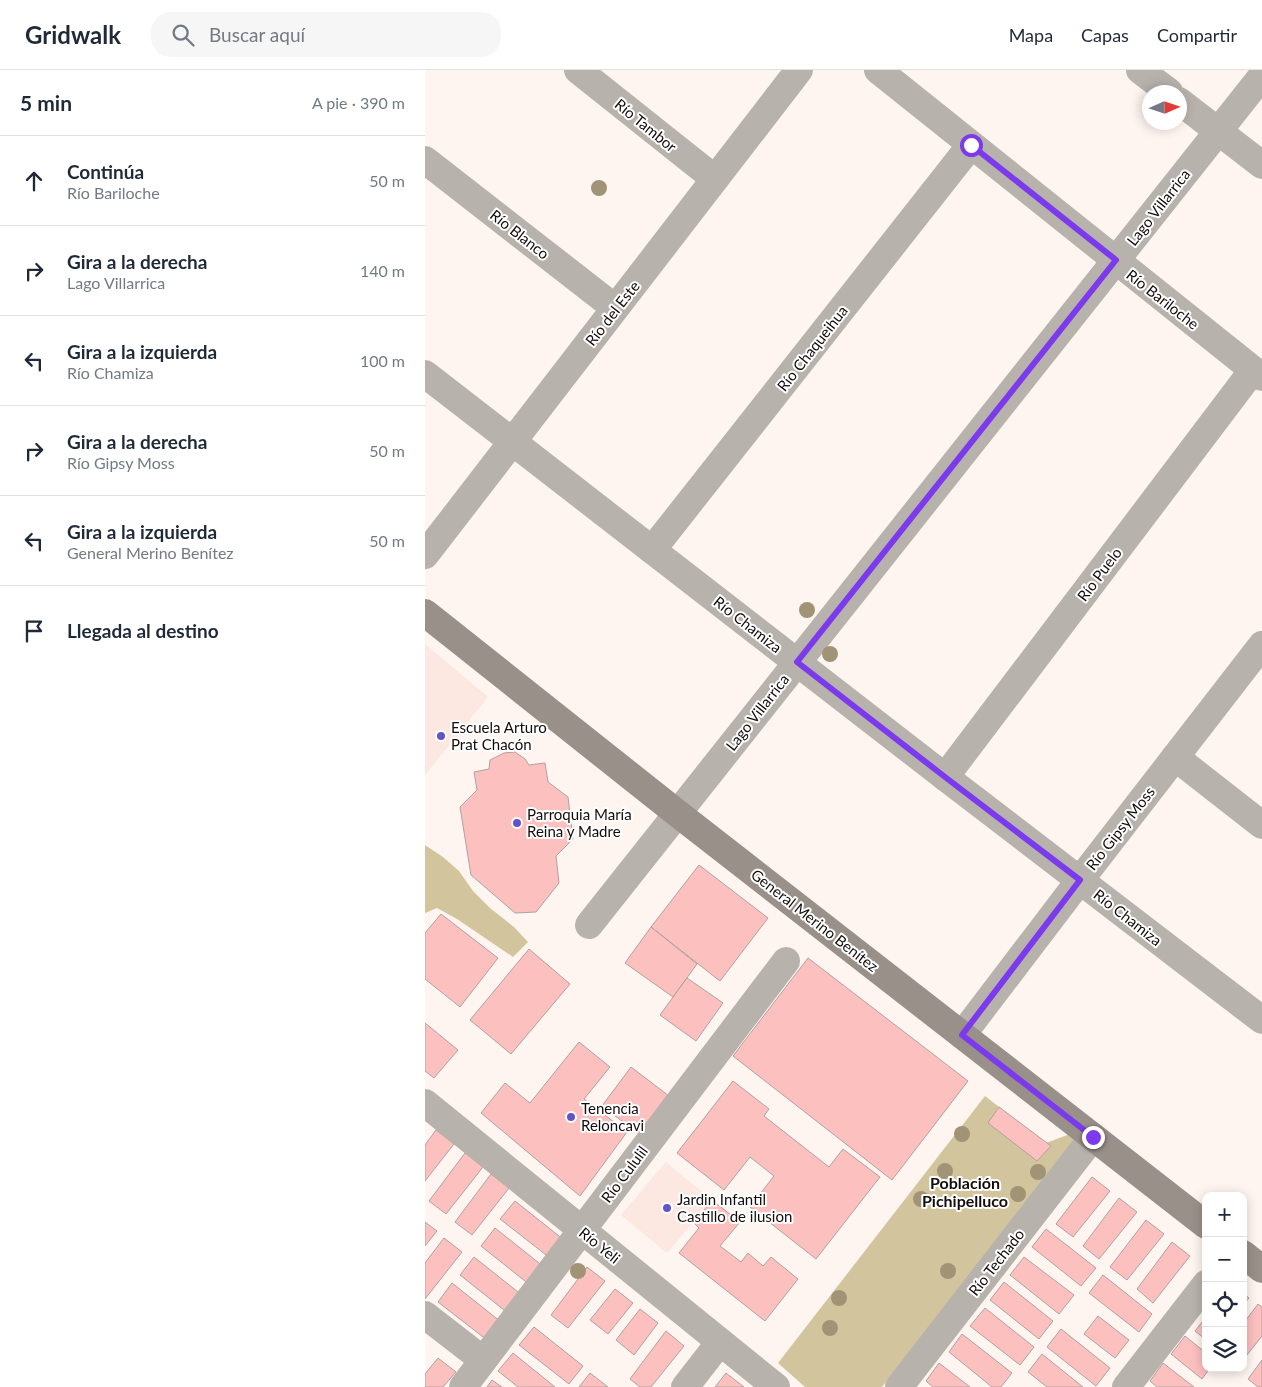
<!DOCTYPE html>
<html lang="es">
<head>
<meta charset="utf-8">
<style>
  :root { --surface:#fff; --page:#f6f6f7; --text:#1f2937; --muted:#747a83; --line:#e0e1e3 }
  body { margin:0; font-family:Lato,sans-serif; background:var(--page); color:var(--text) }
  .controls { position:absolute; right:15px; bottom:15px; display:grid; overflow:hidden; border-radius:10px; box-shadow:0 2px 12px #0003 }
  .controls button { width:45px; height:45px; display:grid; place-items:center; padding:0; border:0; border-bottom:1px solid var(--line); background:var(--surface); color:var(--text); font:25px sans-serif }
  .compass { position:absolute; left:717px; top:15px; width:45px; height:45px; border-radius:50%; background:var(--surface); box-shadow:0 2px 12px #0003; rotate:87deg }
  .stop { position:absolute; width:15px; height:15px; margin:-11px; border:4px solid #7c3aed; border-radius:50%; background:#fff }
  .stop.end { background:#7c3aed; border-color:#fff; box-shadow:0 1px 5px #0008 }
  .list { margin:0; padding:0; list-style:none }
  h2 { display:flex; justify-content:space-between; align-items:center; height:65px; margin:0; padding:0 20px; font-size:21px }
  h2 small { font-size:16px; font-weight:400; color:var(--muted) }
  .list li { display:grid; grid-template-columns:32px 1fr auto; gap:15px; align-items:center; box-sizing:border-box; height:90px; padding:0 20px; border-top:1px solid var(--line) }
  .list b { display:block; font-size:19px; white-space:nowrap }
  .list p { margin:0; font-size:16px; white-space:nowrap; color:var(--muted) }
  .list em { font-size:16px; font-style:normal; color:var(--muted) }
  .icon { flex:none; width:28px; height:28px; fill:none; stroke:currentColor; stroke-width:2; stroke-linecap:round; stroke-linejoin:round }
  .map { position:relative; flex:none; width:837px; height:1317px; overflow:hidden }
  header { display:flex; align-items:center; gap:30px; box-sizing:border-box; height:70px; padding:0 25px; background:var(--surface); border-bottom:1px solid var(--line) }
  header strong { font-size:24px }
  nav { display:flex; gap:28px; margin-inline-start:auto; font-size:18px }
  .search { width:350px; height:45px; background:var(--page); display:flex; align-items:center; gap:12px; box-sizing:border-box; padding:0 18px; border-radius:20px; color:var(--muted); font-size:19px }
  main { display:flex }
  aside { flex:1; background:var(--surface) }
  .map>svg:first-child { display:block }
  .built { fill:#fce8e0 }
  .green { fill:#d2c59e }
  .building { fill:#fcc0bf; stroke:#b2a09f }
  .lines { fill:none; stroke-linecap:round; stroke-linejoin:round }
  .street { stroke:#b8b2ad; stroke-width:28 }
  .secondary { stroke:#999189; stroke-width:28 }
  .tree { fill:#a19476 }
  .route { stroke:#7c3aed; stroke-width:6 }
  .poi-dot { fill:#6452cb; stroke:#fff; stroke-width:2 }
  .labels { text-anchor:middle; dominant-baseline:central; stroke-width:4; stroke-linejoin:round; paint-order:stroke }
  .street-label { font-size:15px; fill:#120c0a; stroke:#fff }
  .poi-label { font-size:15px; fill:#120c0a; stroke:#fff; text-anchor:start }
  .neighbourhood-label { font-size:16px; font-weight:bold; fill:#120c0a; stroke:#fff }
</style>
</head>
<body>
<header>
<strong>Gridwalk</strong>
<div class="search"><svg class="icon" aria-label="search" viewBox="0 0 24 24"><circle cx="10" cy="10" r="6"/><path d="M15 15l6 6"/></svg>Buscar aquí</div>
<nav><a>Mapa</a><a>Capas</a><a>Compartir</a></nav>
</header>
<main>
<aside>
<h2>5 min<small>A pie · 390 m</small></h2>
<ul class="list">
<li><svg class="icon" aria-label="ahead" viewBox="0 0 24 24"><path d="M12 20V5M6 11l6-6 6 6"/></svg><div><b>Continúa</b><p>Río Bariloche</p></div><em>50 m</em></li>
<li><svg class="icon" aria-label="right" viewBox="0 0 24 24"><path d="M7 20v-9h11M14 6l5 5-5 5"/></svg><div><b>Gira a la derecha</b><p>Lago Villarrica</p></div><em>140 m</em></li>
<li><svg class="icon" aria-label="left" viewBox="0 0 24 24"><path d="M17 20v-9H6M10 6l-5 5 5 5"/></svg><div><b>Gira a la izquierda</b><p>Río Chamiza</p></div><em>100 m</em></li>
<li><svg class="icon" aria-label="right" viewBox="0 0 24 24"><path d="M7 20v-9h11M14 6l5 5-5 5"/></svg><div><b>Gira a la derecha</b><p>Río Gipsy Moss</p></div><em>50 m</em></li>
<li><svg class="icon" aria-label="left" viewBox="0 0 24 24"><path d="M17 20v-9H6M10 6l-5 5 5 5"/></svg><div><b>Gira a la izquierda</b><p>General Merino Benítez</p></div><em>50 m</em></li>
<li><svg class="icon" aria-label="arrive" viewBox="0 0 24 24"><path d="M6 21V4h12l-3 4 3 4H6"/></svg><div><b>Llegada al destino</b></div></li>
</ul>
</aside>
<div class="map">
<svg width="837" height="1317" viewBox="0 0 837 1317">
  <rect width="100%" height="100%" fill="#fef4f0"/>
  <!-- built -->
  <g class="built">
    <path d="M0,574L63,627L0,705Z"/>
    <path d="M241,1092L287,1130L242,1183L196,1145Z"/>
  </g>
  <!-- green -->
  <g class="green">
    <path d="M0,775L18,787L34,801L48,821L65,838L89,857L103,872L88,887L32,849L12,838L0,843Z"/>
    <path d="M560,1026L621,1073L645,1064L652,1070L457,1317H380L353,1293Z"/>
  </g>
  <!-- building -->
  <g class="building">
    <path d="M90,682L100,689L104,695L120,693L123,712L143,727L148,769L131,786L134,813L111,842L90,843L46,805L35,737L52,720L49,702L64,699L65,690L79,683Z"/>
    <path d="M274,795L343,848L295,911L226,857Z"/>
    <path d="M16,844L73,888L35,937L0,909V863Z"/>
    <path d="M226,857L272,894L248,927L200,893Z"/>
    <path d="M104,879L145,914L86,984L45,950Z"/>
    <path d="M383,888L543,1011L467,1110L308,986Z"/>
    <path d="M262,908L298,933L271,971L235,945Z"/>
    <path d="M0,953L33,980L9,1008L0,1001Z"/>
    <path d="M154,972L185,997L159,1029L202,1062L155,1126L56,1043L80,1013L105,1033Z"/>
    <path d="M206,997L244,1026L214,1064L177,1036Z"/>
    <path d="M308,1011L344,1039L339,1046L404,1097L418,1079L455,1107L391,1189L325,1137L349,1106L325,1087L299,1120L252,1083Z"/>
    <path d="M574,1037L626,1076L612,1091L563,1053Z"/>
    <path d="M11,1060L29,1074L0,1111V1075Z"/>
    <path d="M40,1083L58,1097L21,1144L4,1131Z"/>
    <path d="M66,1104L84,1118L47,1165L30,1152Z"/>
    <path d="M667,1107L685,1121L648,1167L631,1154Z"/>
    <path d="M694,1128L712,1142L674,1189L658,1176Z"/>
    <path d="M287,1130L315,1152L295,1176L316,1192L323,1183L338,1196L346,1187L373,1209L340,1251L254,1183L274,1158L269,1153Z"/>
    <path d="M90,1131L139,1170L125,1188L75,1149Z"/>
    <path d="M721,1150L739,1164L702,1210L685,1197Z"/>
    <path d="M0,1152L12,1161L0,1176Z"/>
    <path d="M70,1158L119,1197L105,1215L56,1176Z"/>
    <path d="M621,1159L671,1198L656,1216L607,1177Z"/>
    <path d="M19,1168L37,1182L0,1229V1193Z"/>
    <path d="M747,1172L765,1186L728,1233L712,1219Z"/>
    <path d="M49,1187L98,1226L84,1244L35,1205Z"/>
    <path d="M599,1187L649,1225L634,1244L585,1205Z"/>
    <path d="M162,1197L180,1211L143,1258L126,1245Z"/>
    <path d="M678,1205L727,1244L714,1262L664,1223Z"/>
    <path d="M579,1212L628,1251L614,1269L565,1230Z"/>
    <path d="M27,1213L76,1252L62,1270L13,1232Z"/>
    <path d="M190,1219L208,1233L183,1264L165,1250Z"/>
    <path d="M818,1223L824,1228L818,1235Z"/>
    <path d="M833,1234L837,1237V1266L818,1290V1254Z"/>
    <path d="M560,1238L609,1277L595,1295L545,1256Z"/>
    <path d="M215,1239L233,1253L209,1285L191,1270Z"/>
    <path d="M673,1246L704,1270L690,1288L659,1264Z"/>
    <path d="M781,1247V1270L770,1261Z"/>
    <path d="M109,1257L158,1296L144,1314L94,1275Z"/>
    <path d="M636,1259L685,1298L671,1316L622,1277Z"/>
    <path d="M241,1261L259,1276L226,1317H215L205,1309Z"/>
    <path d="M537,1264L587,1303L576,1317H567L524,1282Z"/>
    <path d="M760,1266L781,1283V1298H785L777,1309L746,1284Z"/>
    <path d="M88,1283L130,1317H93L73,1301Z"/>
    <path d="M617,1284L658,1317H622L603,1302Z"/>
    <path d="M13,1288L31,1302L18,1317H0V1304Z"/>
    <path d="M837,1290V1317H833L823,1309Z"/>
    <path d="M514,1293L545,1317H508L501,1311Z"/>
    <path d="M738,1293L769,1317H732L725,1311Z"/>
    <path d="M165,1303L183,1317H154Z"/>
    <path d="M301,1303L319,1317H290Z"/>
    <path d="M67,1310L77,1317H62Z"/>
  </g>
  <g class="lines">
    <!-- street -->
    <g class="street">
      <path d="M153,0L290,109"/>
      <path d="M453,0L837,307"/>
      <path d="M715,0L744,22"/>
      <path d="M754,31L837,95"/>
      <path d="M0,90L190,238"/>
      <path d="M0,304L520,707L837,950"/>
      <path d="M227,480L546,75"/>
      <path d="M0,485L374,0"/>
      <path d="M750,687L837,755"/>
      <path d="M520,707L828,300"/>
      <path d="M164,855L837,6"/>
      <path d="M537,965L655,810L837,575"/>
      <path d="M0,1033L351,1317"/>
      <path d="M0,1245L58,1290"/>
      <path d="M38,1317L361,891"/>
      <path d="M260,1317L295,1272"/>
      <path d="M474,1317L668,1067"/>
      <path d="M701,1317L781,1214"/>
    </g>
    <!-- secondary -->
    <g class="secondary">
      <path d="M0,543L252,743L781,1155"/>
      <path d="M818,1184L837,1199"/>
    </g>
  </g>
  <!-- trees -->
  <g class="tree">
    <circle cx="174" cy="118" r="8"/>
    <circle cx="382" cy="540" r="8"/>
    <circle cx="405" cy="584" r="8"/>
    <circle cx="537" cy="1064" r="8"/>
    <circle cx="520" cy="1101" r="8"/>
    <circle cx="613" cy="1102" r="8"/>
    <circle cx="593" cy="1124" r="8"/>
    <circle cx="496" cy="1129" r="8"/>
    <circle cx="153" cy="1201" r="8"/>
    <circle cx="523" cy="1201" r="8"/>
    <circle cx="414" cy="1228" r="8"/>
    <circle cx="405" cy="1258" r="8"/>
  </g>
  <g class="lines">
    <!-- route -->
    <path class="route" d="M546,75L691,190L372,592L520,707L655,810L537,965L668,1067"/>
  </g>
  <!-- markers -->
  <g class="poi-dot">
    <circle cx="16" cy="666" r="5"/>
    <circle cx="92" cy="753" r="5"/>
    <circle cx="146" cy="1047" r="5"/>
    <circle cx="242" cy="1138" r="5"/>
  </g>
  <g class="labels">
    <!-- street labels -->
    <g class="street-label">
      <text transform="translate(221 55) rotate(39)">Río Tambor</text>
      <text transform="translate(733 137) rotate(-52)">Lago Villarrica</text>
      <text transform="translate(95 164) rotate(38)">Río Blanco</text>
      <text transform="translate(738 229) rotate(38)">Río Bariloche</text>
      <text transform="translate(187 243) rotate(-52)">Río del Este</text>
      <text transform="translate(387 278) rotate(-52)">Río Chaqueihua</text>
      <text transform="translate(674 504) rotate(-53)">Río Puelo</text>
      <text transform="translate(323 554) rotate(38)">Río Chamiza</text>
      <text transform="translate(332 642) rotate(-52)">Lago Villarrica</text>
      <text transform="translate(695 758) rotate(-52)">Río Gipsy Moss</text>
      <text transform="translate(703 847) rotate(38)">Río Chamiza</text>
      <text transform="translate(390 850) rotate(38)">General Merino Benítez</text>
      <text transform="translate(199 1104) rotate(-53)">Río Cululil</text>
      <text transform="translate(175 1175) rotate(39)">Río Yeli</text>
      <text transform="translate(571 1192) rotate(-52)">Río Techado</text>
    </g>
    <!-- poi labels -->
    <g class="poi-label">
      <text x="26" y="657">Escuela Arturo<tspan x="26" dy="17">Prat Chacón</tspan></text>
      <text x="102" y="744">Parroquia María<tspan x="102" dy="17">Reina y Madre</tspan></text>
      <text x="156" y="1038">Tenencia<tspan x="156" dy="17">Reloncavi</tspan></text>
      <text x="252" y="1129">Jardin Infantil<tspan x="252" dy="17">Castillo de ilusion</tspan></text>
    </g>
    <!-- neighbourhood labels -->
    <g class="neighbourhood-label">
      <text x="540" y="1112">Población<tspan x="540" dy="18">Pichipelluco</tspan></text>
    </g>
  </g>
</svg>
<div class="controls">
<button>+</button>
<button>−</button>
<button><svg class="icon" aria-label="locate" viewBox="0 0 24 24"><circle cx="12" cy="12" r="6"/><path d="M12 2v4M12 18v4M2 12h4M18 12h4"/></svg></button>
<button><svg class="icon" aria-label="layers" viewBox="0 0 24 24"><path d="M12 4l9 5-9 5-9-5zM3 14l9 5 9-5"/></svg></button>
</div>
<svg class="compass" viewBox="-18 -18 36 36"><path d="M0-13l5 13h-10z" fill="#e53935"/><path d="M0 13l5-13h-10z" fill="#747a83"/></svg>
<div class="stop" style="left:546px;top:75px"></div>
<div class="stop end" style="left:668px;top:1067px"></div>
</div>
</main>
</body>
</html>
